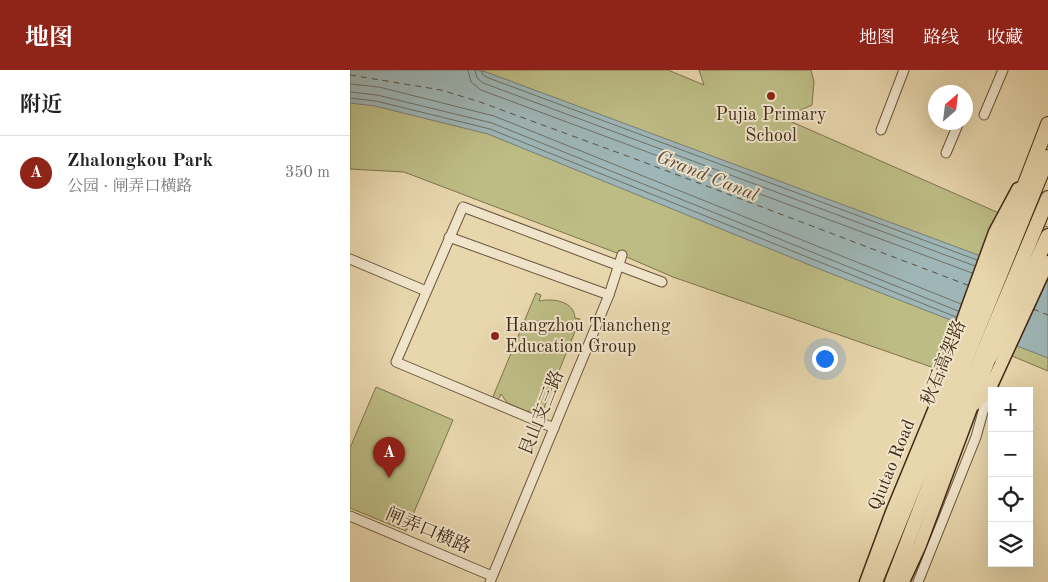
<!DOCTYPE html>
<html lang="zh">
<head>
<meta charset="utf-8">
<style>
  :root { --surface:#fff; --page:#f6f6f6; --text:#222; --muted:#767676; --line:#e0e0e0; --accent:#8f2418 }
  body { margin:0; font-family:"Old Standard TT","Noto Serif SC",serif; background:var(--page); color:var(--text) }
  .controls { position:absolute; right:15px; bottom:15px; display:grid; overflow:hidden; border-radius:0px; box-shadow:0 5px 20px #0002 }
  .controls button { width:45px; height:45px; display:grid; place-items:center; padding:0; border:0; border-bottom:1px solid var(--line); background:var(--surface); color:var(--text); font:25px sans-serif }
  .compass { position:absolute; left:578px; top:15px; width:45px; height:45px; border-radius:50%; background:var(--surface); box-shadow:0 5px 20px #0002; rotate:28deg }
  .you { position:absolute; left:474px; top:288px; width:18px; height:18px; margin:-12px; border:4px solid #fff; border-radius:50%; background:#1a73e8; box-shadow:0 0 0 8px #1a73e833 }
  .badge { display:grid; place-items:center; width:32px; height:32px; border-radius:50%; background:var(--accent); color:#fff; font-size:16px; font-weight:700 }
  .pin { position:absolute; translate:-50% -41px; filter:drop-shadow(0 1px 2px #0008) }
  .pin::after { content:''; position:absolute; top:26px; width:18px; height:15px; background:inherit; clip-path:polygon(0 0,100% 0,50% 100%) }
  .list { margin:0; padding:0; list-style:none }
  h2 { display:flex; justify-content:space-between; align-items:center; height:65px; margin:0; padding:0 20px; font-size:21px }
  h2 small { font-size:16px; font-weight:400; color:var(--muted) }
  .list li { display:grid; grid-template-columns:32px 1fr auto; gap:15px; align-items:center; box-sizing:border-box; height:75px; padding:0 20px; border-top:1px solid var(--line) }
  .list b { display:block; font-size:19px; white-space:nowrap }
  .list p { margin:0; font-size:16px; white-space:nowrap; color:var(--muted) }
  .list em { font-size:16px; font-style:normal; color:var(--muted) }
  .icon { flex:none; width:28px; height:28px; fill:none; stroke:currentColor; stroke-width:2; stroke-linecap:round; stroke-linejoin:round }
  .map { position:relative; flex:none; width:698px; height:512px; overflow:hidden }
  header { display:flex; align-items:center; gap:30px; box-sizing:border-box; height:70px; padding:0 25px; background:var(--accent); color:#fff }
  header strong { font-size:24px }
  nav { display:flex; gap:28px; margin-inline-start:auto; font-size:18px }
  main { display:flex }
  aside { flex:1; background:var(--surface) }
  .map>svg:first-child { display:block }
  .green { fill:#bdbc85; stroke:#7e724d }
  .water { fill:#9eb6b7; stroke:#787e76 }
  .lines { fill:none; stroke-linecap:round; stroke-linejoin:round }
  .shore { stroke:#6f7066; stroke-width:1 }
  .ferry { stroke:#584c3e; stroke-width:1; stroke-dasharray:6 5; stroke-linecap:butt }
  .minor-casing { stroke:#6a543b; stroke-width:11 }
  .primary-casing { stroke:#402915; stroke-width:15 }
  .trunk-casing { stroke:#402915; stroke-width:16 }
  .minor { stroke:#f0e4ca; stroke-width:9 }
  .primary { stroke:#e8d6ad; stroke-width:12 }
  .trunk { stroke:#e8d6ad; stroke-width:14 }
  .poi-dot { fill:#8f2418; stroke:#f0e4ca; stroke-width:2 }
  .labels { text-anchor:middle; dominant-baseline:central; stroke-width:4; stroke-linejoin:round; paint-order:stroke }
  .poi-label { font-size:18px; fill:#402915; stroke:#f0e4ca }
  .street-label { font-size:18px; fill:#402915; stroke:#f0e4ca }
  .water-label { font-size:19px; font-style:italic; fill:#584c3e; stroke:#f0e4ca }
</style>
</head>
<body>
<header>
<strong>地图</strong>
<nav><a>地图</a><a>路线</a><a>收藏</a></nav>
</header>
<main>
<aside>
<h2>附近<small></small></h2>
<ul class="list">
<li><span class="badge">A</span><div><b>Zhalongkou Park</b><p>公园 · 闸弄口横路</p></div><em>350 m</em></li>
</ul>
</aside>
<div class="map">
<svg width="698" height="512" viewBox="0 0 698 512">
  <rect width="100%" height="100%" fill="#e8d6ad"/>
  <filter id="stains"><feTurbulence type="fractalNoise" baseFrequency=".004" numOctaves="4"/><feColorMatrix values="0 0 0 0 .2 0 0 0 0 .09 0 0 0 0 .02 0 0 0 .5 -.17"/></filter>
  <radialGradient id="worn" r=".72"><stop offset=".6" stop-color="#630" stop-opacity="0"/><stop offset="1" stop-color="#630" stop-opacity=".3"/></radialGradient>
  <!-- green -->
  <g class="green">
    <path d="M0,0H318L354,15L349,0H461L464,12L462,35L433,48L649,143L698,157V301L602,261L590,300L323,207L272,185L54,102L0,99Z"/>
    <path d="M186,223L191,225L189,231C203,228 224,231 225,248L230,249L194,338L190,336C176,348 159,338 151,324L148,330L142,329Z"/>
    <path d="M26,317L103,350L56,461L0,438V378Z"/>
  </g>
  <!-- water -->
  <path class="water" d="M0,0H126L136,2L698,211V288L472,200L138,64L25,36L0,33Z"/>
  <g class="lines">
    <!-- shore -->
    <g class="shore">
      <path d="M118,0L121,12L131,20L622,203"/>
      <path d="M125,0L127,8L133,13L625,196"/>
      <path d="M132,0V4L136,7L627,190"/>
      <path d="M0,14L29,17L144,46L611,234"/>
      <path d="M0,22L27,25L142,53L608,241"/>
      <path d="M0,28L26,31L140,59L606,247"/>
    </g>
    <!-- ferry -->
    <g class="ferry">
      <path d="M0,5L91,20L130,32L288,90L620,216"/>
      <path d="M683,239L698,245"/>
    </g>
    <defs>
      <g id="minor">
        <path d="M616,38V37"/>
        <path d="M634,45L653,0"/>
        <path d="M531,60L554,0"/>
        <path d="M596,83L609,52"/>
        <path d="M99,167L259,225"/>
        <path d="M0,189L76,221"/>
        <path d="M204,358L46,292L113,137L312,212"/>
        <path d="M0,446L142,506"/>
        <path d="M140,512L259,225L272,185"/>
        <path d="M568,512L626,367L639,320"/>
      </g>
      <g id="primary">
        <path d="M613,250L645,162L668,119"/>
        <path d="M625,334L640,318L698,192"/>
        <path d="M516,512L542,442L652,176"/>
        <path d="M553,512L570,475L643,279"/>
      </g>
      <g id="trunk">
        <path d="M648,184L698,54"/>
        <path d="M640,287L657,255L698,166"/>
        <path d="M525,512L698,87"/>
        <path d="M542,512L597,369L698,128"/>
      </g>
    </defs>
    <!-- minor casing -->
    <use href="#minor" class="minor-casing"/>
    <!-- primary casing -->
    <use href="#primary" class="primary-casing"/>
    <!-- trunk casing -->
    <use href="#trunk" class="trunk-casing"/>
    <!-- minor -->
    <use href="#minor" class="minor"/>
    <!-- primary -->
    <use href="#primary" class="primary"/>
    <!-- trunk -->
    <use href="#trunk" class="trunk"/>
  </g>
  <!-- markers -->
  <g class="poi-dot">
    <circle cx="421" cy="26" r="5"/>
    <circle cx="145" cy="266" r="5"/>
  </g>
  <g class="labels">
    <!-- poi labels -->
    <g class="poi-label">
      <text x="421" y="45">Pujia Primary<tspan x="421" dy="21">School</tspan></text>
      <text x="155" y="256" text-anchor="start">Hangzhou Tiancheng<tspan x="155" dy="21">Education Group</tspan></text>
    </g>
    <!-- street labels -->
    <g class="street-label">
      <text transform="translate(594 293) rotate(-68)">秋石高架路</text>
      <text transform="translate(192 343) rotate(-68)">艮山支三路</text>
      <text transform="translate(542 395) rotate(-68)">Qiutao Road</text>
      <text transform="translate(78 461) rotate(23)">闸弄口横路</text>
    </g>
    <!-- water labels -->
    <g class="water-label">
      <text transform="translate(357 107) rotate(22)">Grand Canal</text>
    </g>
  </g>
  <rect width="100%" height="100%" filter="url(#stains)"/>
  <rect width="100%" height="100%" fill="url(#worn)"/>
</svg>
<div class="controls">
<button>+</button>
<button>−</button>
<button><svg class="icon" aria-label="locate" viewBox="0 0 24 24"><circle cx="12" cy="12" r="6"/><path d="M12 2v4M12 18v4M2 12h4M18 12h4"/></svg></button>
<button><svg class="icon" aria-label="layers" viewBox="0 0 24 24"><path d="M12 4l9 5-9 5-9-5zM3 14l9 5 9-5"/></svg></button>
</div>
<svg class="compass" viewBox="-18 -18 36 36"><path d="M0-13l5 13h-10z" fill="#e53935"/><path d="M0 13l5-13h-10z" fill="#767676"/></svg>
<div class="you"></div>
<div class="pin badge" style="left:39px;top:408px">A</div>
</div>
</main>
</body>
</html>
